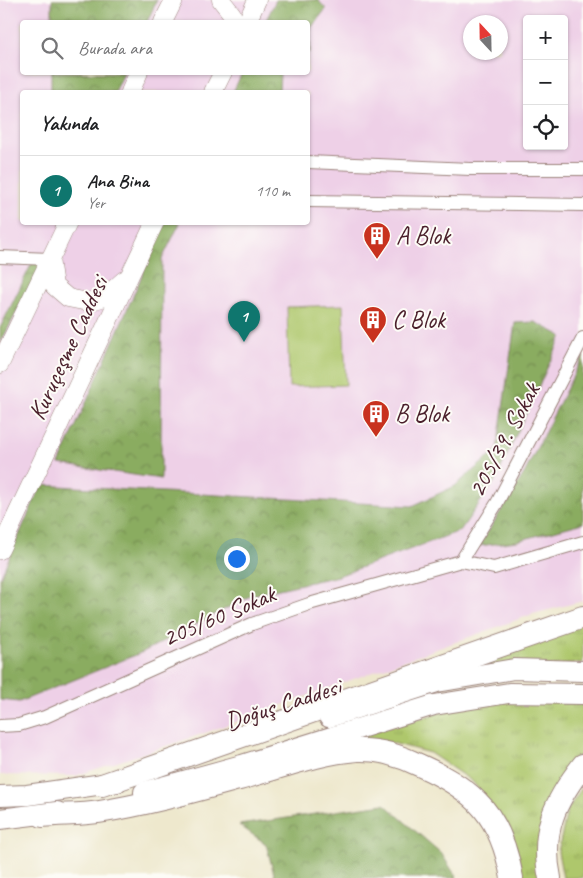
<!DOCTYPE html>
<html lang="tr">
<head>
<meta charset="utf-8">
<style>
  :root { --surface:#fff; --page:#f6f6f6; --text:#202124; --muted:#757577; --line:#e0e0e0; --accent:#0f766e }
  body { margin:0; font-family:Caveat,sans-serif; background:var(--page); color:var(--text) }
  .controls { position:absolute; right:15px; top:15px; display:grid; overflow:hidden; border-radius:5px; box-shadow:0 1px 4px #0004 }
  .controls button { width:45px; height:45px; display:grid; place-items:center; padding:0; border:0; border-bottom:1px solid var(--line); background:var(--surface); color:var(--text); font:25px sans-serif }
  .compass { position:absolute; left:463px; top:15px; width:45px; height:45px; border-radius:50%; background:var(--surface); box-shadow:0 1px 4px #0004; rotate:338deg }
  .you { position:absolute; left:236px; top:558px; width:18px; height:18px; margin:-12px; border:4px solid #fff; border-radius:50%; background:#1a73e8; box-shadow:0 0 0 8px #1a73e833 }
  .badge { display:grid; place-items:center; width:32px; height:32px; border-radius:50%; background:var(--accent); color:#fff; font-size:16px; font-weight:700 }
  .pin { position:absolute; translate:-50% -41px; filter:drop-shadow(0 1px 2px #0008) }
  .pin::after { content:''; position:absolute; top:26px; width:18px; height:15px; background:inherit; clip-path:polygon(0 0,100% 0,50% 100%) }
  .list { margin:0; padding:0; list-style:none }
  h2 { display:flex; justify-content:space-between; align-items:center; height:65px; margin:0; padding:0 20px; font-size:21px }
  h2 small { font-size:16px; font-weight:400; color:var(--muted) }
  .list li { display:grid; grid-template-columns:32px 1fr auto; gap:15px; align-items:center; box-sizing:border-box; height:70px; padding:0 20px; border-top:1px solid var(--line) }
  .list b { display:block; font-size:19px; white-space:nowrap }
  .list p { margin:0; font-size:16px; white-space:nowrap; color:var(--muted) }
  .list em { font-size:16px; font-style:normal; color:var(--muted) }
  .icon { flex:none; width:28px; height:28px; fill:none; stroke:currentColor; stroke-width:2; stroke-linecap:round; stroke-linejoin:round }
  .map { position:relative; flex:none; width:583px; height:878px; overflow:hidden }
  .search { position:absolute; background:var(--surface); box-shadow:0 1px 4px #0004; left:20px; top:20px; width:290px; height:55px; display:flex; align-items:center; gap:12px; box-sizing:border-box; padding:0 18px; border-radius:5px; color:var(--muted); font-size:19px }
  .panel { position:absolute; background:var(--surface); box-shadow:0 1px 4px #0004; left:20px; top:90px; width:290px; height:135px; border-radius:5px }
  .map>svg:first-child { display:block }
  .built { fill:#eed0e7; fill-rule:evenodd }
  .grass { fill:url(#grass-tufts); stroke:#7c734c }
  .forest { fill:url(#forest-crowns); stroke:#6a6646 }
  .park { fill:#aec76c; stroke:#7c734c }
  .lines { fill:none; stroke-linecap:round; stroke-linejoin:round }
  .street-casing { stroke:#9c847c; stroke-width:14 }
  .secondary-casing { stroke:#9c847c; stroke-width:19 }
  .primary-casing { stroke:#9c847c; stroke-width:22 }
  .highway-casing { stroke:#9c847c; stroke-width:24 }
  .street { stroke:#fff; stroke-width:12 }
  .secondary { stroke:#fff; stroke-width:18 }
  .primary { stroke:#fff; stroke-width:20 }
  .highway { stroke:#fff; stroke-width:22 }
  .labels { text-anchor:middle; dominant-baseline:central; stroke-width:4; stroke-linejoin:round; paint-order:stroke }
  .poi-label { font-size:25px; fill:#4a1f2b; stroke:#fdfcf7; text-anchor:start }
  .street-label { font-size:25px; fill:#4a1f2b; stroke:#fdfcf7 }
</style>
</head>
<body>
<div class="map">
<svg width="583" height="878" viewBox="0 0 583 878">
  <defs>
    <pattern id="grass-tufts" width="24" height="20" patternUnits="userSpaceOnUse" patternTransform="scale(1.25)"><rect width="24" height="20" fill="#aec76c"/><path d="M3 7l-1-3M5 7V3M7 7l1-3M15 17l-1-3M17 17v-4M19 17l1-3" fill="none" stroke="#97aa5e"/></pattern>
    <pattern id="forest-crowns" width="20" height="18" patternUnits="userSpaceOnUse" patternTransform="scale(1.25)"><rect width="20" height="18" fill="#8aac60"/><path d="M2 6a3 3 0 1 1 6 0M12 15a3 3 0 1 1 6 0" fill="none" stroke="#738b4f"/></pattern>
  </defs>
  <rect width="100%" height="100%" fill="#fdfcf7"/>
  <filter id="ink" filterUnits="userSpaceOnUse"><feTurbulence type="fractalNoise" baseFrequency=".02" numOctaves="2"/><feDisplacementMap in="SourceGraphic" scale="10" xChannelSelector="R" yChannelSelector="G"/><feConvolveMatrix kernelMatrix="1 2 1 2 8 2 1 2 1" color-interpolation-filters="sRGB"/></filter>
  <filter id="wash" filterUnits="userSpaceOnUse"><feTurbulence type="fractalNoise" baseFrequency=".0096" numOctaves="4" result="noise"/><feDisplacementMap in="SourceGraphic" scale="20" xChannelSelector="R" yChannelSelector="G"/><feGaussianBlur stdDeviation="1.12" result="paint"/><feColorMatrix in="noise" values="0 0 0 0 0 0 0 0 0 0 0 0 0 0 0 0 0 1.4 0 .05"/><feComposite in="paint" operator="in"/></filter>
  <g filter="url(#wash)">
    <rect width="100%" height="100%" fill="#eee8cd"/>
    <!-- built -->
    <path class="built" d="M0,0H583V601L533,614L202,734L75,776L0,775ZM527,19H564V146H527ZM22,22H308V72H22ZM470,22H500V52H470ZM22,92H308V222H22Z"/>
    <!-- grass -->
    <g class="grass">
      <path d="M583,623V663L438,674Z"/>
      <path d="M486,700L583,703V753L574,760L545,878H520L506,827L473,782L430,753L389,742L339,741Z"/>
      <path d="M583,786V878H563L558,852L567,811Z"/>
    </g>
    <!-- forest -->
    <g class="forest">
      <path d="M52,0H157L147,22H52Z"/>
      <path d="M276,0H318L326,9L311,28L310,53H308V22H265Z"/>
      <path d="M51,73V72L124,73L115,92H51Z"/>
      <path d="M242,73H280L279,92H233Z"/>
      <path d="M165,223H180L162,259L161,479L59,464Z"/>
      <path d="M32,263L42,264L0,344V328Z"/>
      <path d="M535,322L562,336L495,481L460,531L338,576L252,595L143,652L19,702L0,700V578L41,485L412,506L455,486L497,450L515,323Z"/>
      <path d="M583,356V523L517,541L479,546L525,472Z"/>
      <path d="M384,804L441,853L457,878H275L266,844L239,825Z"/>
    </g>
    <!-- park -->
    <path class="park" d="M343,305L346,385L289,387L287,307Z"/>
  </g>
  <g filter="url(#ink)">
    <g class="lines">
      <defs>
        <g id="street">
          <path d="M308,162L470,169H583"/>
          <path d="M308,201L583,205"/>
          <path d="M0,257L50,259"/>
          <path d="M461,561L497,503L583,338"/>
          <path d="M0,726L19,725L45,717L252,624L309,604L461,561L494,568L583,542"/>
        </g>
        <g id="secondary">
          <path d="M221,0L232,14L233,22"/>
          <path d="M163,22L174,0"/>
          <path d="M247,22L257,0"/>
          <path d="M130,92L139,72"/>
          <path d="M213,92L223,72"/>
          <path d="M50,259L54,286L68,298L88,302L105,297L124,280"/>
          <path d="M0,364L68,222"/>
          <path d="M0,550L155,222"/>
        </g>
        <g id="primary">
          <path d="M329,717L437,682L514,669L583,671"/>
          <path d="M144,792L242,765L434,705L509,693L583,694"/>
          <path d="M0,796L27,795L117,782"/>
          <path d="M0,819L57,812"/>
        </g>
        <g id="highway">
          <path d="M102,785L583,617"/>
          <path d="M42,816C61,814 80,815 99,812C144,805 191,792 235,780C275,770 316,753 357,750C378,749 401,756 419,765C476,790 501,816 512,878"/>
          <path d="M550,878C540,831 555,801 583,765"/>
        </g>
      </defs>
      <!-- street casing -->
      <use href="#street" class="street-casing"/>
      <!-- secondary casing -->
      <use href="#secondary" class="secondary-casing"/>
      <!-- primary casing -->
      <use href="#primary" class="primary-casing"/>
      <!-- highway casing -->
      <use href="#highway" class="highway-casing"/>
      <!-- street -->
      <use href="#street" class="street"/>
      <!-- secondary -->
      <use href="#secondary" class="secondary"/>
      <!-- primary -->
      <use href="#primary" class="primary"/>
      <!-- highway -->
      <use href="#highway" class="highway"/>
    </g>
  </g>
  <!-- icons -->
  <defs>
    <symbol id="building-pin" viewBox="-11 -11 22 30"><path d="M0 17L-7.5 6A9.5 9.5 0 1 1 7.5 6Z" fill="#c8321e" stroke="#fdfcf7"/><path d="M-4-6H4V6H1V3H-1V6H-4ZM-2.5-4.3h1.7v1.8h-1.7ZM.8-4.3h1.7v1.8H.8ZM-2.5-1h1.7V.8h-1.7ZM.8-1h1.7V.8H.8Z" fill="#fff"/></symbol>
  </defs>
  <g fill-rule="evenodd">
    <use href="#building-pin" x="361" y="220" width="32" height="43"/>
    <use href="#building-pin" x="357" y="304" width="32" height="43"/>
    <use href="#building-pin" x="360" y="398" width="32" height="43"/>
  </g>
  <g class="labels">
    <!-- poi labels -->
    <g class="poi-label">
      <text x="396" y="236">A Blok</text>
      <text x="392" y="320">C Blok</text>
      <text x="395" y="414">B Blok</text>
    </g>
    <!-- street labels -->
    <g class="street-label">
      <text transform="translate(68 348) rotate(-65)">Kuruçeşme Caddesi</text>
      <text transform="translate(504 440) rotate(-62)">205/39. Sokak</text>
      <text transform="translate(219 616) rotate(-23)">205/60 Sokak</text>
      <text transform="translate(283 704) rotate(-18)">Doğuş Caddesi</text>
    </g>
  </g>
</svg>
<div class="controls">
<button>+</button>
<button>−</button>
<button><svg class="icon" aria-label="locate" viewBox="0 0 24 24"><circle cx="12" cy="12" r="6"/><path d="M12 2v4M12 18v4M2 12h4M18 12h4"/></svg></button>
</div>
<svg class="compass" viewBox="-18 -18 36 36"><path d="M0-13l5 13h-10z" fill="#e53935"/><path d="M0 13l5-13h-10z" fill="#757577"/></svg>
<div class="you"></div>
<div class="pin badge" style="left:244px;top:342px">1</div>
<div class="search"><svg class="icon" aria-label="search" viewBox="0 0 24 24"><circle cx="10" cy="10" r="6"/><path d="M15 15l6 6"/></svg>Burada ara</div>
<section class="panel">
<h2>Yakında<small></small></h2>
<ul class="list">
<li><span class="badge">1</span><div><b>Ana Bina</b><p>Yer</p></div><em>110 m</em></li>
</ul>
</section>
</div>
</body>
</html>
